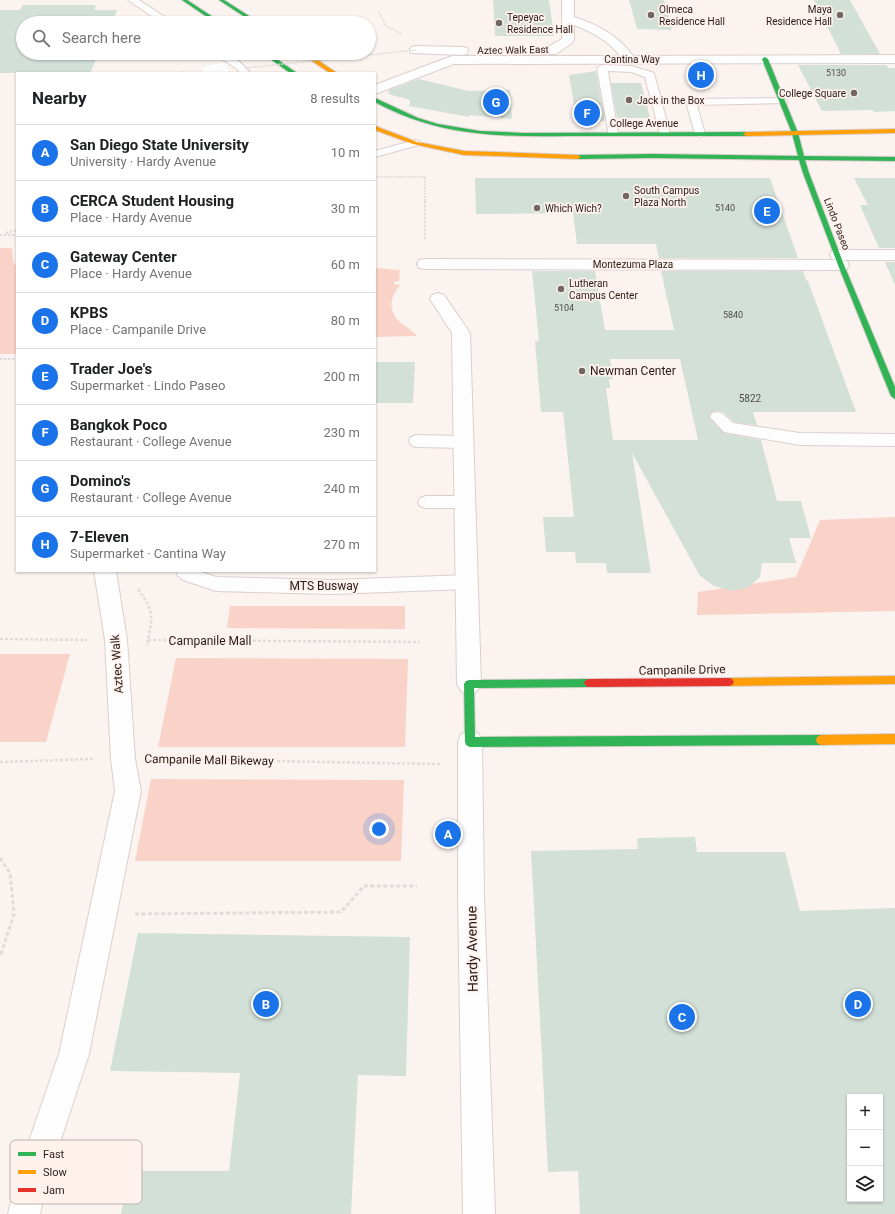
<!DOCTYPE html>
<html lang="en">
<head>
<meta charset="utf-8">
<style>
  :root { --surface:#fff; --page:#f2f2f2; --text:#202124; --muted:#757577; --line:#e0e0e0; --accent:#1a73e8 }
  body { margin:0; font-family:Roboto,sans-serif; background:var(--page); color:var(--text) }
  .controls { position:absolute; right:12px; bottom:12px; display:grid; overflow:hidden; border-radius:0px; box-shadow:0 1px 3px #0004 }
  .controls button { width:36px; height:36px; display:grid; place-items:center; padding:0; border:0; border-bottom:1px solid var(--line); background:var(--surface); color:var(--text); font:20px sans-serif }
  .you { position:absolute; left:379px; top:829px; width:14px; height:14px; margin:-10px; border:3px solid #fff; border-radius:50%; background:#1a73e8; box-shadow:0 0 0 6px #1a73e833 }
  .badge { display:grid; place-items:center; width:26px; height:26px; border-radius:50%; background:var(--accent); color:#fff; font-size:13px; font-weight:700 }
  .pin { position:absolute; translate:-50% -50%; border:2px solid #fff; box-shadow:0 1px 4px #0006 }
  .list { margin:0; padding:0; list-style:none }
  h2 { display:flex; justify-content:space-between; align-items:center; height:52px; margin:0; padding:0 16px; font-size:17px }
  h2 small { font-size:13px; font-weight:400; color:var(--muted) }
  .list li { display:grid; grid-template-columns:26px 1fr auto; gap:12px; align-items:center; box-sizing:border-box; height:56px; padding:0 16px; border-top:1px solid var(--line) }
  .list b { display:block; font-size:15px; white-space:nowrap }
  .list p { margin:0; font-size:13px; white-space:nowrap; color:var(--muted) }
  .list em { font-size:13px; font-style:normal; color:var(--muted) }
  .icon { flex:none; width:22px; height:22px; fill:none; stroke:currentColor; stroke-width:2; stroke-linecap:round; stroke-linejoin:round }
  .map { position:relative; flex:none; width:895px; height:1214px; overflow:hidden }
  .search { position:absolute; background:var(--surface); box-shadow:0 1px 3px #0004; left:16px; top:16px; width:360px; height:44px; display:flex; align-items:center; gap:10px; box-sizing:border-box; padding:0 14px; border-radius:22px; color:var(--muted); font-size:15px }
  .panel { position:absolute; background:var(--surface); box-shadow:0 1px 3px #0004; left:16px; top:72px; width:360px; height:500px; border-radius:0px }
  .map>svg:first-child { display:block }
  .green { fill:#f9d3c7 }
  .building { fill:#d3e0d7; fill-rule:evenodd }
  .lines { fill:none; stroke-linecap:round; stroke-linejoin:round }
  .lane-casing { stroke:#dbcfcc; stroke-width:2 }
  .street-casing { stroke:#dbcfcc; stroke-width:2 }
  .fast-casing { stroke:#dbcfcc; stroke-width:2 }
  .slow-casing { stroke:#dbcfcc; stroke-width:2 }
  .jam-casing { stroke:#dbcfcc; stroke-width:2 }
  .path-far3 { stroke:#dfdcdb; stroke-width:1.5; stroke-dasharray:2 1; stroke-linecap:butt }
  .path-far2 { stroke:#dfdcdb; stroke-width:2; stroke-dasharray:2.5 1.5; stroke-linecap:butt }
  .path-far1 { stroke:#dfdcdb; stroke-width:2.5; stroke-dasharray:3 2; stroke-linecap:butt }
  .path { stroke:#dfdcdb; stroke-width:3; stroke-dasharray:4 2.5; stroke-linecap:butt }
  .lane { fill:#fefdfd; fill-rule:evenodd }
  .street { fill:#fefdfd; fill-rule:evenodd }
  .fast { fill:#30b455; fill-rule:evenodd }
  .slow { fill:#ff9f0a; fill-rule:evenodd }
  .jam { fill:#e5322d; fill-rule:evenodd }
  .street-bridge-casing { stroke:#dbcfcc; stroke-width:14; stroke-linecap:butt }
  .path-bridge { stroke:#dfdcdb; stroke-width:1.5; stroke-dasharray:2 1; stroke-linecap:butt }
  .street-bridge { stroke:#fefdfd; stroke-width:14 }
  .poi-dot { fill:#716764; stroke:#fff1ec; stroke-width:1.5 }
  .labels { text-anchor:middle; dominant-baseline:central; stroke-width:3.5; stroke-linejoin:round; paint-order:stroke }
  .far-number-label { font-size:9px; fill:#524c48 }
  .far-poi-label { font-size:10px; fill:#271b18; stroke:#fff1ec; text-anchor:start }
  .far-street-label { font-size:10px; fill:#271b18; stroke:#fff1ec }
  .number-label { font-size:10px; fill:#524c48 }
  .poi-label { font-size:12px; fill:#271b18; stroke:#fff1ec; text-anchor:start }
  .street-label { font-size:12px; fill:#271b18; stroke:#fff1ec }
  .near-street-label { font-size:14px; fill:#271b18; stroke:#fff1ec }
  .key { fill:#fff1ec; stroke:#beb1ac; stroke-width:1 }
  .key-label { font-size:11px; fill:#271b18 }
</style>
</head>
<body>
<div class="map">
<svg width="895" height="1214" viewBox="0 0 895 1214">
  <rect width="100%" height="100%" fill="#fbf3f0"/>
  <!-- green -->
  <g class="green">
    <path d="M0,248H12L13,261L17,268V354H0Z"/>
    <path d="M375,268L400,270L399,281L394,282V284L400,285C388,300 388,314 405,326C409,329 414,332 417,336L375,337Z"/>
    <path d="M895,517V611L697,615L698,592L796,577L820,520Z"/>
    <path d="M230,606H405V629L227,628Z"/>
    <path d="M0,654H70L46,742H0Z"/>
    <path d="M176,658L408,659L405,747H158Z"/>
    <path d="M151,779L404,780L401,861H135Z"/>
  </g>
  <!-- building -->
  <g class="building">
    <path d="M493,0H549L554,36H495Z"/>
    <path d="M629,0H664L672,30L637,29Z"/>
    <path d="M814,0H850L880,54H841Z"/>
    <path d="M23,5H96L94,10H117L112,23H23V53H99L90,73H0V10H20Z"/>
    <path d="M798,65H886L888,68H895V111L874,112L873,110L822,111Z"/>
    <path d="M596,71L605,121H577L569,75Z"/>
    <path d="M419,79L469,91L510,90L512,119L469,115V117L409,106L410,100L388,94L389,90Z"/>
    <path d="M611,83H641L650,118H617Z"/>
    <path d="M475,178H770L798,258H659L656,244H577L573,213L476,214Z"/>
    <path d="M854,178H895V248H879L860,205H868Z"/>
    <path d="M885,262H895V285Z"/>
    <path d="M532,271H595L605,330H674L661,271H803L806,280L808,281L856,412H753L757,425L734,422L723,412L717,411L712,412L709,417L724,433L761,440L777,501H801L811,538H789L796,563H762L760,577L749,587L732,591L714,586L700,576L632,453L651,573H607L606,563H576L575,552H546L543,517H574L563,412H541L535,341H539ZM610,359H680L698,440H613L606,388H610L609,379H613Z"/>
    <path d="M375,362H415L413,403H375Z"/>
    <path d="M695,837L697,852H785L800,911L895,908V1214H580L578,1171L548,1172L531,851L638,849L637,838ZM850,1097H880V1199H850Z"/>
    <path d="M138,933L410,937L406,1076L358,1075L351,1214H121L128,1171H229L240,1073L110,1071Z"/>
  </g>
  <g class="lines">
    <defs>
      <g id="lane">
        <path d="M128,0H139L174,23H162Z"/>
        <path d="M213,53C228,53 241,60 250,73H240L237,69Z"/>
        <path d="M602,65L632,66L654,73L670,134L669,136H661L660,134L645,77L631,72L608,71L618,134L617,136H609L597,68Z"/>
        <path d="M782,98L787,101L786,103L697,105L705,134L700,137L695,134L686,102L691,99Z"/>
        <path d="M415,140L419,141L421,143L419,145L375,157V151Z"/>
        <path d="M717,412L722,413L733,423L800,433L895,434V446L800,445L729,433L724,432L710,417L712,413Z"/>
        <path d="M416,435L464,436L469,438L471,442L469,446L464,448L416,447L411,445L409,441L411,437Z"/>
        <path d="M426,496H464L470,498L472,502L470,506L464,508H426L420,506L418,502L420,498Z"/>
        <path d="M176,571H198L216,577L332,580L467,575L473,577L475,582L473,587L467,589L332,594L216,591L183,580L178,576Z"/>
      </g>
      <g id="street">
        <path d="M562,0H574V17C598,25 618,35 633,56L895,55V63L454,64L375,94V85L452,56H620C608,40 592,32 574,25V40L572,43L556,54H532L531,51L532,48L548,47L562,39Z"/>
        <path d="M416,46L462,47L467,48L468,51L467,54L462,55L411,53L410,50L411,47Z"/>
        <path d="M838,250H895V260H842L847,261L849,265L847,269L841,270L425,269L419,268L417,264L419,260L425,259L837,260L832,259L830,255L832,251Z"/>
        <path d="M438,293L444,295L470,333L481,684L477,691L469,695L461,691L457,684L452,333L430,299L432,295Z"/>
        <path d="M94,571H116L127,640L135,759L141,791L89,1054L49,1176L40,1214H8L17,1176L59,1054L115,791L111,759L105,640Z"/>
        <path d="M470,731L479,734L482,742L484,895L495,1214H463L458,895V742L461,734Z"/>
      </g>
      <g id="fast">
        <path d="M182,0H187L222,23H216Z"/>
        <path d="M219,0H224L260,23H254Z"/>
        <path d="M262,53H268L297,73H290Z"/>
        <path d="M765,57L768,59L798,133L804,156L895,157V161L805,160L809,173L844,265L895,387V399L891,396L838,265L803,173L799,160L652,158L578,159L575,157L578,155L652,154L798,156L792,133L762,59Z"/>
        <path d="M375,98L418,118L438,124L480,131L525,133L746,132L749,134L746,136C694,136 643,136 591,136C513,136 447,141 375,102Z"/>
        <path d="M589,679L592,680L594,683L592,686L589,687L474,688L475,737L821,735L825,737L826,740L825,743L821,745L470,747L466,745L465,742L464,684L466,681L469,680Z"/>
      </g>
      <g id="slow">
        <path d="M300,53H307L337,73H330Z"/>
        <path d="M375,126L417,142L464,151L578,155L581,157L578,159L464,155L413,144L375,130Z"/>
        <path d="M895,129V133L746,136L743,134L746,132Z"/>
        <path d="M895,676V684L729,686L726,685L724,682L726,679L729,678Z"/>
        <path d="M895,734V744L821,745L817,743L816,740L817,737L821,735Z"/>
      </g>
      <path id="jam" d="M729,678L732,679L734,682L732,685L729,686L589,687L586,686L584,683L586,680L589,679Z"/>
    </defs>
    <!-- lane casing -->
    <use href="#lane" class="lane-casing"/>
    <!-- street casing -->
    <use href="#street" class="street-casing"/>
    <!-- fast casing -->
    <use href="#fast" class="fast-casing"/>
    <!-- slow casing -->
    <use href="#slow" class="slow-casing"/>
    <!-- jam casing -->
    <use href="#jam" class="jam-casing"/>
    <!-- path-far3 -->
    <g class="path-far3">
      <path d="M378,10L386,26L402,34"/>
      <path d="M178,73L184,72"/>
      <path d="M375,177H425V202"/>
    </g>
    <!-- path-far2 -->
    <g class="path-far2">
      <path d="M425,201V241"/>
      <path d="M6,233L17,230"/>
      <path d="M0,235H17"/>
      <path d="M0,359H17"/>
    </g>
    <!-- path-far1 -->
    <g class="path-far1">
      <path d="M138,589C156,614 152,617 147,646"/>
      <path d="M0,639L87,640"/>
      <path d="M148,640L420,642"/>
      <path d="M152,759L441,764"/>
      <path d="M0,762L93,759"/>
    </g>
    <!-- path -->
    <g class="path">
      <path d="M0,858L10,873L14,914L0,957"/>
      <path d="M135,914L341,912L364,886H417"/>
    </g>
    <!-- lane -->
    <use href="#lane" class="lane"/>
    <!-- street -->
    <use href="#street" class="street"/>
    <!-- fast -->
    <use href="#fast" class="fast"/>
    <!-- slow -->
    <use href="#slow" class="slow"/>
    <!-- jam -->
    <use href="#jam" class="jam"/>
    <defs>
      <path id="street-bridge" d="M209,72L221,70"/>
    </defs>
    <!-- street-bridge casing -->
    <use href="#street-bridge" class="street-bridge-casing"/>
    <!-- path-bridge -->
    <path class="path-bridge" d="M245,68L416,50"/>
    <!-- street-bridge -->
    <use href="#street-bridge" class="street-bridge"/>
  </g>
  <!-- markers -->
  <g class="poi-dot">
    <circle cx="651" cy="15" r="4"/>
    <circle cx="840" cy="15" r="4"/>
    <circle cx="499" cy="23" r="4"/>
    <circle cx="854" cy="93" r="4"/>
    <circle cx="629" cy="100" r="4"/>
    <circle cx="626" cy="196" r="4"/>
    <circle cx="537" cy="208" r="4"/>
    <circle cx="561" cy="289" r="4"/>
    <circle cx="582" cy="371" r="4"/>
  </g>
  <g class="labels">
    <!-- far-number labels -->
    <g class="far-number-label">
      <text x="836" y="73">5130</text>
      <text x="725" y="208">5140</text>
      <text x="564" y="308">5104</text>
      <text x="733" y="315">5840</text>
    </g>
    <!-- far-poi labels -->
    <g class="far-poi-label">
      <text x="659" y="9">Olmeca<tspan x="659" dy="12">Residence Hall</tspan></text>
      <text x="832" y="9" text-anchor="end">Maya<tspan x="832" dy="12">Residence Hall</tspan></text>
      <text x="507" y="17">Tepeyac<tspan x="507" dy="12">Residence Hall</tspan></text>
      <text x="846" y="93" text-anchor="end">College Square</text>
      <text x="637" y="100">Jack in the Box</text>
      <text x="634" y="190">South Campus<tspan x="634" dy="12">Plaza North</tspan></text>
      <text x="545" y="208">Which Wich?</text>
      <text x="569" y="283">Lutheran<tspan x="569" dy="12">Campus Center</tspan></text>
    </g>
    <!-- far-street labels -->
    <g class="far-street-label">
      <text transform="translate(513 50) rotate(-1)">Aztec Walk East</text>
      <text x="632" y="59">Cantina Way</text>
      <text x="644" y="123">College Avenue</text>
      <text transform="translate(837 224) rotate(69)">Lindo Paseo</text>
      <text x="633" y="264">Montezuma Plaza</text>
    </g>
    <!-- number labels -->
    <g class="number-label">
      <text x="750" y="398">5822</text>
    </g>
    <!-- poi labels -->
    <g class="poi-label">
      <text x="590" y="371">Newman Center</text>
    </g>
    <!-- street labels -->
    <g class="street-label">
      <text x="324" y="586">MTS Busway</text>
      <text x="210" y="641">Campanile Mall</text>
      <text transform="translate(117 664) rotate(-94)">Aztec Walk</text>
      <text transform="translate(682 670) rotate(-1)">Campanile Drive</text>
      <text transform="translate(209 760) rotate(1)">Campanile Mall Bikeway</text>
    </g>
    <!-- near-street labels -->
    <g class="near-street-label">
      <text transform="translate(472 949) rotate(-91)">Hardy Avenue</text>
    </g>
  </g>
  <!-- legend -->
  <rect x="10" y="1140" width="132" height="64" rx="6" class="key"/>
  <rect x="18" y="1152" width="18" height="4" fill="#30b455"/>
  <rect x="18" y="1170" width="18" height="4" fill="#ff9f0a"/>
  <rect x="18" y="1188" width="18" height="4" fill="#e5322d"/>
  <g class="key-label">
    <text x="43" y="1158">Fast</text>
    <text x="43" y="1176">Slow</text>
    <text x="43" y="1194">Jam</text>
  </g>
</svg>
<div class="controls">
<button>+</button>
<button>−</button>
<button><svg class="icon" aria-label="layers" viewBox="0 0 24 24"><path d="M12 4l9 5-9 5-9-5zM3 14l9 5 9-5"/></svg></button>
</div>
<div class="you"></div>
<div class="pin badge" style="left:448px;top:834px">A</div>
<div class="pin badge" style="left:266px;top:1004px">B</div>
<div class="pin badge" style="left:682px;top:1017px">C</div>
<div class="pin badge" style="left:858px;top:1004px">D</div>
<div class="pin badge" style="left:767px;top:211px">E</div>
<div class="pin badge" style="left:587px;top:113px">F</div>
<div class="pin badge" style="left:496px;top:102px">G</div>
<div class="pin badge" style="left:701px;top:75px">H</div>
<div class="search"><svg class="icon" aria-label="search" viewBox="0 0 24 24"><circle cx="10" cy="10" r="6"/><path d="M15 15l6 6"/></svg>Search here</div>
<section class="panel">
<h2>Nearby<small>8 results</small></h2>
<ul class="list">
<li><span class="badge">A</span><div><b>San Diego State University</b><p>University · Hardy Avenue</p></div><em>10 m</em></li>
<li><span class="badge">B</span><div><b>CERCA Student Housing</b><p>Place · Hardy Avenue</p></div><em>30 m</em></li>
<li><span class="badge">C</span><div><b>Gateway Center</b><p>Place · Hardy Avenue</p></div><em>60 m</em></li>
<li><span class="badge">D</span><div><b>KPBS</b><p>Place · Campanile Drive</p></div><em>80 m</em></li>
<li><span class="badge">E</span><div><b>Trader Joe's</b><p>Supermarket · Lindo Paseo</p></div><em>200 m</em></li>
<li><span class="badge">F</span><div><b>Bangkok Poco</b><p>Restaurant · College Avenue</p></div><em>230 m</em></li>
<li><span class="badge">G</span><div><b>Domino's</b><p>Restaurant · College Avenue</p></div><em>240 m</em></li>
<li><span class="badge">H</span><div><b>7-Eleven</b><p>Supermarket · Cantina Way</p></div><em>270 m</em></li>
</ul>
</section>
</div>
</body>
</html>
